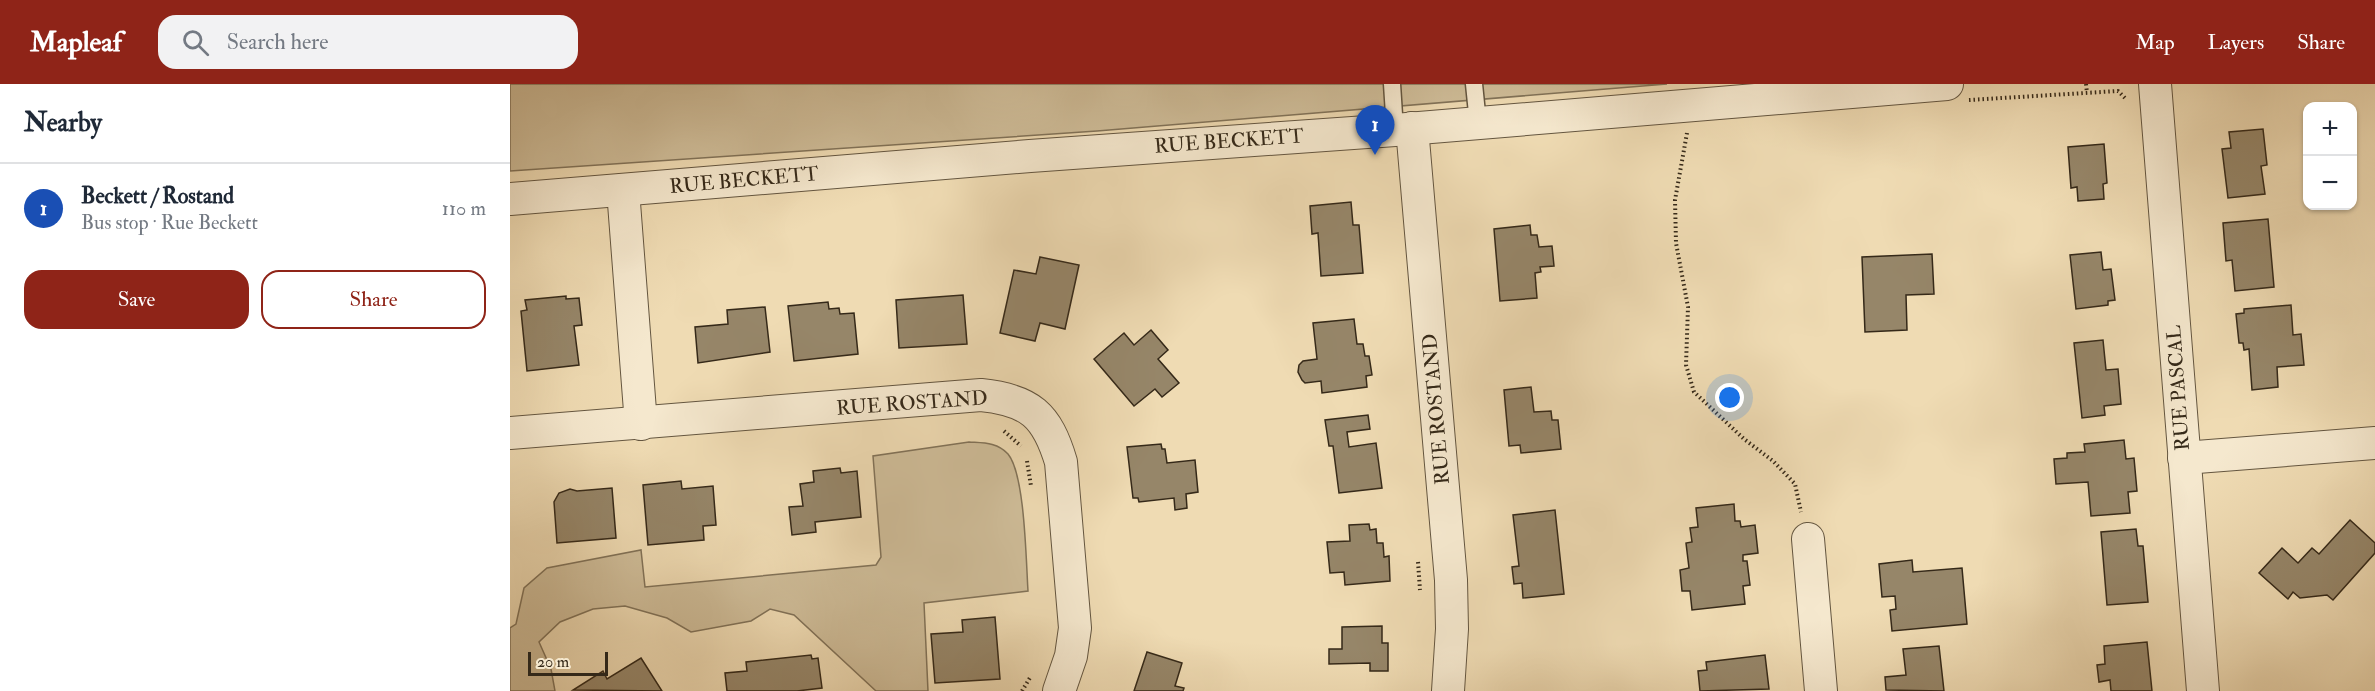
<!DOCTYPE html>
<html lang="en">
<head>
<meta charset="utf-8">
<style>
  :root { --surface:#fff; --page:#f2f2f3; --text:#1f2937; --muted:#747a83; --line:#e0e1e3; --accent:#8f2418 }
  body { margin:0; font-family:"IM FELL Double Pica",serif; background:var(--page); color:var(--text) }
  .controls { position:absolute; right:18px; top:18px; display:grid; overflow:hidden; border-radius:12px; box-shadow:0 2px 4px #0004 }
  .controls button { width:54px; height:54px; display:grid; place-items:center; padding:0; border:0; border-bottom:2px solid var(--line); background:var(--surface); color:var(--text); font:30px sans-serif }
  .scale { position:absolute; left:18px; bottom:15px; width:80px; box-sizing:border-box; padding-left:6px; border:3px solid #352919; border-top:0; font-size:16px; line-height:21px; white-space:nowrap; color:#352919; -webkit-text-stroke:4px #f5e8ce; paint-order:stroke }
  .you { position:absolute; left:1220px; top:314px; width:21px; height:21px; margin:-15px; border:4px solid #fff; border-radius:50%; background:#1a73e8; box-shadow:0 0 0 9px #1a73e833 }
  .badge { display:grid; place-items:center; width:39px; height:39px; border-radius:50%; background:var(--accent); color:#fff; font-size:20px; font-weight:700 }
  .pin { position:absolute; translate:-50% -50px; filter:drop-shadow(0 2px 3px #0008) }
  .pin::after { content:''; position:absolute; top:32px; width:21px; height:18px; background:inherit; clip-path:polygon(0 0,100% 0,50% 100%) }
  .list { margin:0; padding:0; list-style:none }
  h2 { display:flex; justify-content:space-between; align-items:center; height:78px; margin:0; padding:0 24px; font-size:26px }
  h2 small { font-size:20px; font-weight:400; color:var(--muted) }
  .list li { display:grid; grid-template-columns:39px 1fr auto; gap:18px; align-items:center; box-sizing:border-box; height:90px; padding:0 24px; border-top:2px solid var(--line) }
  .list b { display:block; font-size:22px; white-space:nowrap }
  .list p { margin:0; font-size:20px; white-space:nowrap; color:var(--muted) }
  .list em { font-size:20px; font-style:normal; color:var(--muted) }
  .actions { display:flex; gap:12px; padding:18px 24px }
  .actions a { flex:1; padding:14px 0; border:2px solid var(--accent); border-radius:18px; text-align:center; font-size:21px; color:var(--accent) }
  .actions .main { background:var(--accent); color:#fff }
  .icon { flex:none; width:33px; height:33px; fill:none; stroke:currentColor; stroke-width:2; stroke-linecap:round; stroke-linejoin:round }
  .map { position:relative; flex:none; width:1865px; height:607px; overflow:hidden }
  header { display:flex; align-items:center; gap:36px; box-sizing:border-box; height:84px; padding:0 30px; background:var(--accent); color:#fff }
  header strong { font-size:28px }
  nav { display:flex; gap:33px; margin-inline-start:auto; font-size:21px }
  .search { width:420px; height:54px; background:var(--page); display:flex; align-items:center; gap:15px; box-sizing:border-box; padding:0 21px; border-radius:18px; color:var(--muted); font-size:22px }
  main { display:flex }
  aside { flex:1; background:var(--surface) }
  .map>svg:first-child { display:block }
  .green { fill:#cfbd99; stroke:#827359; stroke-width:1.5 }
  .building { fill:#968669; stroke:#352919; stroke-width:1.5 }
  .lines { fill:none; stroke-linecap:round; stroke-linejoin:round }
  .lane-casing { stroke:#645640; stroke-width:19 }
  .street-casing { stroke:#645640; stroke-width:34 }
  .path { stroke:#352919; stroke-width:4; stroke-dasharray:1.5 3; stroke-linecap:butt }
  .lane { stroke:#f5e8ce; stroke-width:16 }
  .street { stroke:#f5e8ce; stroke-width:32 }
  .labels { text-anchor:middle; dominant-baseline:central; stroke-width:4.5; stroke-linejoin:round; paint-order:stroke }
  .street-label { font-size:20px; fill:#352919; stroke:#f5e8ce }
</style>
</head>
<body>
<header>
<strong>Mapleaf</strong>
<div class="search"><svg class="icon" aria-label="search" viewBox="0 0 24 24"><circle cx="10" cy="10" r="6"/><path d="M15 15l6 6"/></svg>Search here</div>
<nav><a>Map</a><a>Layers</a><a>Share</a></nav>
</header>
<main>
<aside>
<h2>Nearby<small></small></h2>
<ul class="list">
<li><span class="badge" style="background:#1a4fb4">1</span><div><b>Beckett / Rostand</b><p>Bus stop · Rue Beckett</p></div><em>110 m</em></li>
</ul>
<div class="actions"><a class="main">Save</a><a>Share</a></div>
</aside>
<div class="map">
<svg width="1865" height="607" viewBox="0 0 1865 607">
  <rect width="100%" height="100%" fill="#efdbb3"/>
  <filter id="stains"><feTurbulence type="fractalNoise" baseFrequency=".00333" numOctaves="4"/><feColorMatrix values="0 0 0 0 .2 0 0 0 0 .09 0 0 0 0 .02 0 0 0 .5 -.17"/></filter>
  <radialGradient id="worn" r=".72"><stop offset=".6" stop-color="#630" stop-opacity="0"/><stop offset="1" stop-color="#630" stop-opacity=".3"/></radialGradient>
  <!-- green -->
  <g class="green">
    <path d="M0,0H1157L587,47L0,87Z"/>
    <path d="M459,358C473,359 487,358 498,370C515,390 516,477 518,507L414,519L418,607H366L284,531L260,525L241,537L181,548L157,534L115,522L83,525L50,538L29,558L41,585L45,607H0V544L6,540L14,504L37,484L131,466L135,503L366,481L371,473L363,372Z"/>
  </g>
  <!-- building -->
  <g class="building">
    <path d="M1753,45L1757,81L1751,82L1755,110L1718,114L1712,65L1721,64L1719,48Z"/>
    <path d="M1594,60L1597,99L1593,100L1594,115L1568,117L1567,103L1561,104L1558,63Z"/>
    <path d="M841,118L843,141H849L853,189L811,192L808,149L802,150L800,122Z"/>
    <path d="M1758,135L1764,203L1725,207L1722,176L1716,177L1713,139Z"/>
    <path d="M1020,141L1021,151H1027L1029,163L1042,162L1044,182L1030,183L1031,188L1025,189L1027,214L990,217L984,145Z"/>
    <path d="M1591,168L1593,186L1601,185L1605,216L1598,217V221L1566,225L1560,171Z"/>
    <path d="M1422,170L1424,210L1396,211L1397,246L1355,248L1352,173Z"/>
    <path d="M530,173L569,181L555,245L530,239L525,257L490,249L504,186L526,190Z"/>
    <path d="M453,211L457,260L389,264L386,216Z"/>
    <path d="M56,212V215L69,214L72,241L64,242L69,281L17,287L11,227L17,226L15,216Z"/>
    <path d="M318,218L319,225L329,224L330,230L344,229L348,270L284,277L278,222Z"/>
    <path d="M1781,221L1783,251L1791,250L1794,281L1767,283L1768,303L1742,306L1739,265L1734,266L1733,259H1729L1726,230L1734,229V225Z"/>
    <path d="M255,223L260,268L188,279L185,243L218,240L217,226Z"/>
    <path d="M844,235L847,260H853L855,272H859L862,291L856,292L857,303L812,309L811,297L795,299L792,296L788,288L789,281L793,277L807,275L803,239Z"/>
    <path d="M641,246L658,266L648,275L669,299L652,313L645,305L624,322L584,275L614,249L624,261Z"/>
    <path d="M1593,256L1596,286L1608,285L1611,320L1594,322L1595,331L1572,334L1564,259Z"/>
    <path d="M1021,303L1024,328L1041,327L1042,336H1048L1051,365L1011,369L1010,361L999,362L994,306Z"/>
    <path d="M858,331L860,345L837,348L839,363L866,359L872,404L829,409L823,362H819L815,336Z"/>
    <path d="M1614,356L1616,375L1624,374L1627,407L1618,408L1620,429L1581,432L1578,398L1546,400L1544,375L1557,374V369L1575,368L1574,360Z"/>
    <path d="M651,360L652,365H655L657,379L685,376L688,408L676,410L677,424L665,426L664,414L629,418L628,414H623L617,363Z"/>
    <path d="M330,384L331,389L347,387L351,433L305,438L306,448L282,451L279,423L293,422L290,400L304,398L303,387Z"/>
    <path d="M171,397L172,405L203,402L206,441L193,442L194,456L138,461L133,401Z"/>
    <path d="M102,404L106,454L47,459L44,418L49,409L60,405L67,407Z"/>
    <path d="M1224,420L1225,437H1230L1231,443L1245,441L1248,469L1233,471V477H1237L1240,501L1233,502L1235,520L1182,526L1180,507H1172L1170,486L1179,484L1176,459L1182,458L1180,444L1188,443L1186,424Z"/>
    <path d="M1045,426L1054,510L1013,514L1012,499L1004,500L1002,483L1009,482L1003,431Z"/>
    <path d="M1840,436L1865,459V469L1823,516L1817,511L1790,514L1783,508L1778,515L1749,489L1772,464L1788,479L1802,464L1809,470Z"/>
    <path d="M859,440L860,446L866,445L867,459H873L874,473L879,472L880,497L835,501L834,488L820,489L817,458L840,457L839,441Z"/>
    <path d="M1626,445L1628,462H1633L1638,518L1597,521L1591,448Z"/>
    <path d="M1402,476L1403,488L1452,484L1457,540L1382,547L1380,526L1386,525L1385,512L1372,513L1369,480Z"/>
    <path d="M485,533L490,595L425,599L421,550L453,548L452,536Z"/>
    <path d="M872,542V559H878V587H860V579L819,580V565H832V543Z"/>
    <path d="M1637,558L1642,607H1601L1600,596L1589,598L1587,581L1595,580L1594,562Z"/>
    <path d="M1429,562L1434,607L1376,606L1375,593L1396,591L1393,565Z"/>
    <path d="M637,568L672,579L665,602L674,604L673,607H624Z"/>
    <path d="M301,571L302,575L308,574L312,604L287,607H217L215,589L237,587L236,578Z"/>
    <path d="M1255,571L1259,605L1190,607L1188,587L1197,586L1196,578Z"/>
    <path d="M131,574L152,607L63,606L93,587L97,595Z"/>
  </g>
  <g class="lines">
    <defs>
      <g id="lane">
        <path d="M882,0L885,46"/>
        <path d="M964,0L968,39"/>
      </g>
      <g id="street">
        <path d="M1645,0L1693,607"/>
        <path d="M902,44L941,496L942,545L938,607"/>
        <path d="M113,106L131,340"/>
        <path d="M0,115L520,72L885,46L1437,0"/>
        <path d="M0,349L471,311C520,316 537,331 551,378L565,544L561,572L549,607"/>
        <path d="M1674,374L1865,359"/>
        <path d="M1298,455L1311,607"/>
      </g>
    </defs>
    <!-- lane casing -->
    <use href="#lane" class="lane-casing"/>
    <!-- street casing -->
    <use href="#street" class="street-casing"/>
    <!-- path -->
    <g class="path">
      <path d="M1576,0L1577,9"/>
      <path d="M1459,16L1608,7L1616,15"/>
      <path d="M1177,49L1165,116L1166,159L1178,223L1176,281L1184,308L1234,355L1263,377L1285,400L1291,428"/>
      <path d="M494,347L511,362"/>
      <path d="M517,377L521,402"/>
      <path d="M908,478L910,506"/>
      <path d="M512,607L521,592"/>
    </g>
    <!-- lane -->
    <use href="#lane" class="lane"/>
    <!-- street -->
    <use href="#street" class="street"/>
  </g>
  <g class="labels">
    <!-- street labels -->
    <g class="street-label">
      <text transform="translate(719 57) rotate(-4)">RUE BECKETT</text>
      <text transform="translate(234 96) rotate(-5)">RUE BECKETT</text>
      <text transform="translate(1668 304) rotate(-94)">RUE PASCAL</text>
      <text transform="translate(402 319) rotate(-4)">RUE ROSTAND</text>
      <text transform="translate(926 325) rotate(-95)">RUE ROSTAND</text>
    </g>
  </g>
  <rect width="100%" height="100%" filter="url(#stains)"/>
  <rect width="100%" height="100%" fill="url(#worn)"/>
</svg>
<div class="controls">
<button>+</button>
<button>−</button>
</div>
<div class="scale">20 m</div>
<div class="you"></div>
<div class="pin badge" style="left:865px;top:71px;background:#1a4fb4">1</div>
</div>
</main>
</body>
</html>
